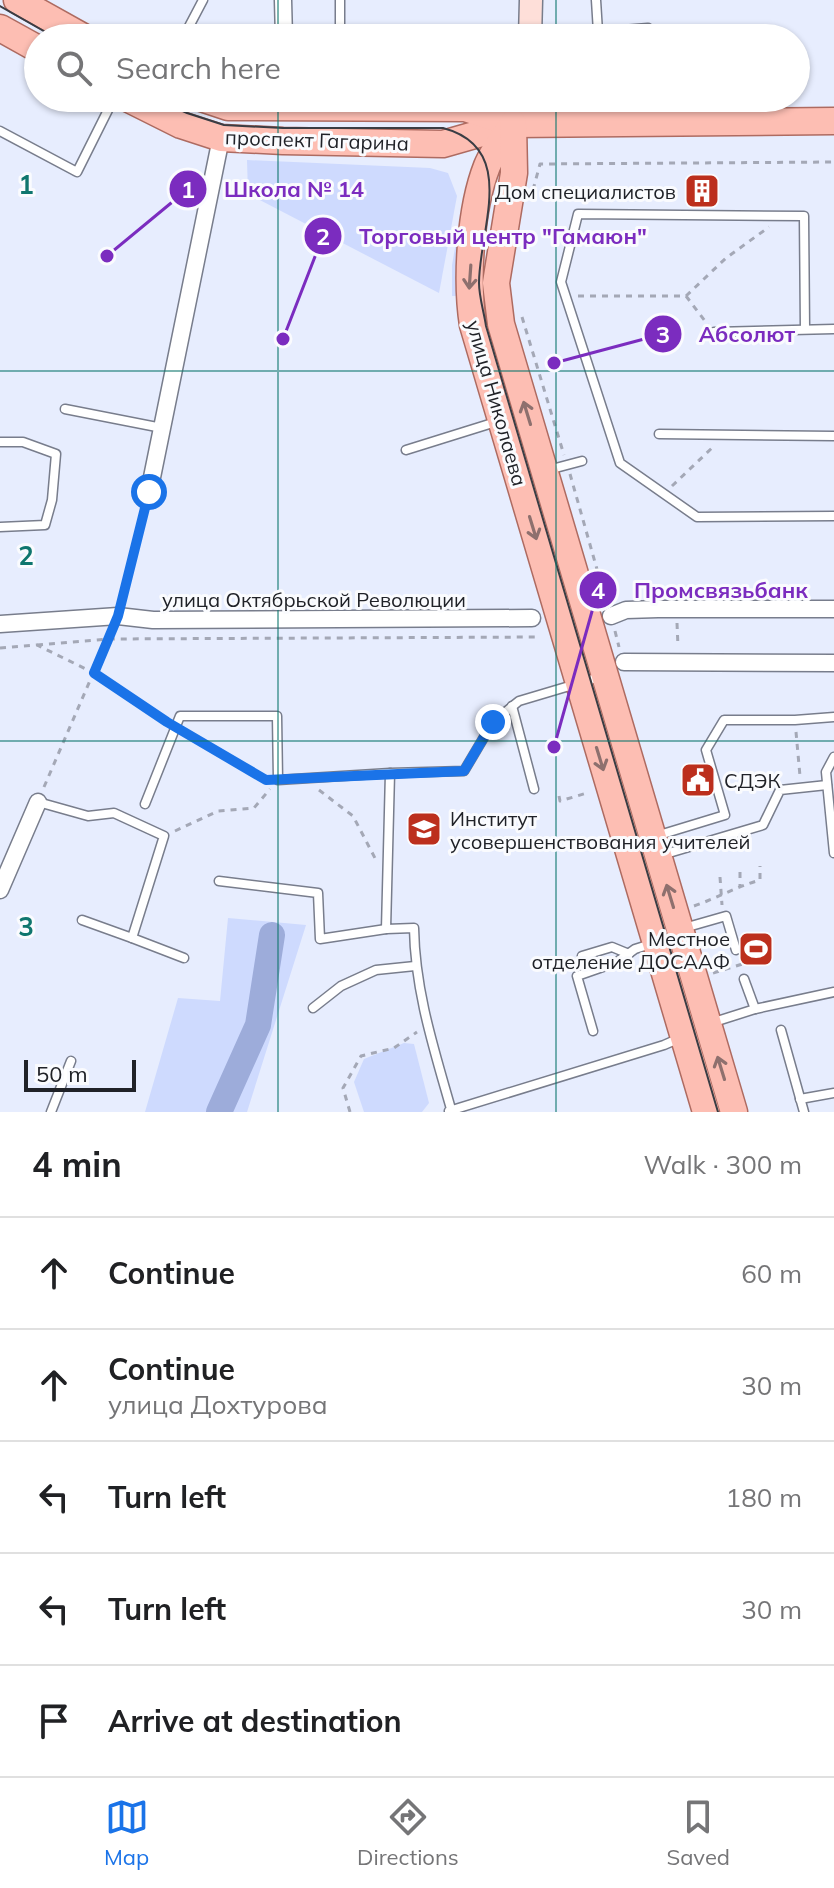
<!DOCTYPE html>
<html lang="en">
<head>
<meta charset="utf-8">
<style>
  :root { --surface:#fff; --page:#f6f6f6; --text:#202124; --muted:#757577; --line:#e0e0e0; --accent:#1a73e8 }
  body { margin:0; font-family:Mulish,sans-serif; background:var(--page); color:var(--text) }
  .scale { position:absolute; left:24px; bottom:20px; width:112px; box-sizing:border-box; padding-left:8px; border:4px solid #202228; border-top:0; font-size:22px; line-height:28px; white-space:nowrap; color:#202228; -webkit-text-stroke:6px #fafbfe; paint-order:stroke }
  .stop { position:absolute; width:24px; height:24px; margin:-18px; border:6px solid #1a73e8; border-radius:50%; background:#fff }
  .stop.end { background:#1a73e8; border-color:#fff; box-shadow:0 2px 8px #0008 }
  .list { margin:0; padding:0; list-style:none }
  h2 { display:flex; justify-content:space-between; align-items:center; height:104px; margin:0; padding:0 32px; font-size:34px }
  h2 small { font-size:26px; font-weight:400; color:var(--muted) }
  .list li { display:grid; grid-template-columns:52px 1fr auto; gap:24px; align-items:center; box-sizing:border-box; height:112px; padding:0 32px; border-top:2px solid var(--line) }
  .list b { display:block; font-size:30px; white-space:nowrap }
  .list p { margin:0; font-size:26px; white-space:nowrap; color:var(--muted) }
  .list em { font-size:26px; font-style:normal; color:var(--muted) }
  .icon { flex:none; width:44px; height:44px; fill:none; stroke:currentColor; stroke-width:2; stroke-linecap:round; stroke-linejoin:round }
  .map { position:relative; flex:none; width:834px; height:1112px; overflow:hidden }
  .search { position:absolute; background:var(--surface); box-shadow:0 2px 6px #0004; left:24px; right:24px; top:24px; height:88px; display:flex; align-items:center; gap:20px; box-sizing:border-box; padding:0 28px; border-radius:44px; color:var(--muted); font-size:30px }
  .sheet { height:664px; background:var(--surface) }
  nav { display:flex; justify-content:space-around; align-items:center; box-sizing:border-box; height:112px; border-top:2px solid var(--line); background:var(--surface); font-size:22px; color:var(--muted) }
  nav a { display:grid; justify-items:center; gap:4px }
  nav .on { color:var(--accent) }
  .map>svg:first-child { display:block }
  .green { fill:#cedafe }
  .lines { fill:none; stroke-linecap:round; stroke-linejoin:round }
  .river { stroke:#9dacda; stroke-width:26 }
  .lane-casing { stroke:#787d8c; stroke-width:11 }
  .street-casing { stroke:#787d8c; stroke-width:19 }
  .secondary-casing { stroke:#787d8c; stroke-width:25 }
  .primary-casing { stroke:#ae6b61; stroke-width:29 }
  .path { stroke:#a4a8b6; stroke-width:3; stroke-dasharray:6 6; stroke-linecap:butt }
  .lane { stroke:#fff; stroke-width:8 }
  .street { stroke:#fff; stroke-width:16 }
  .secondary { stroke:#fedfd9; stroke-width:22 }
  .primary { stroke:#fdbeb3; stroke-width:26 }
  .tram { stroke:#3a3d44; stroke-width:2 }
  .oneway { stroke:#8e706e }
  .route { stroke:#1a73e8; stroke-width:10 }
  .grid { fill:none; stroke:#0f766e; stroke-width:2; stroke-opacity:0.55 }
  .labels { text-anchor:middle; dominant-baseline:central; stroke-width:6; stroke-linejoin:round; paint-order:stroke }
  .street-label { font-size:20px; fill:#202228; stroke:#fafbfe }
  .poi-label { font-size:20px; fill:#202228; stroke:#fafbfe; text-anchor:end }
  .grid-label { font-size:26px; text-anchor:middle; font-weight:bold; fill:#0f766e; stroke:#fafbfe; stroke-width:6; stroke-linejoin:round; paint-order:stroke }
  .leader { fill:none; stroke:#7b2cbf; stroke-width:3 }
  .callout-dot { fill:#7b2cbf; stroke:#fafbfe; stroke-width:3 }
  .mark-label { font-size:24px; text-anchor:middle; font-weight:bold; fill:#fff }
  .callout-label { font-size:22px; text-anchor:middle; font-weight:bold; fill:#7b2cbf; stroke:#fafbfe; stroke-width:6; stroke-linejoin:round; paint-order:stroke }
</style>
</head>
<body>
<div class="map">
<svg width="834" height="1112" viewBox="0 0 834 1112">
  <rect width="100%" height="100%" fill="#e7edfe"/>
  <!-- green -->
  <g class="green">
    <path d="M247,160L430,168L448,173L457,196L439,293L248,194Z"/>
    <path d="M464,197L469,198L457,265L456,296H452V265Z"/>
    <path d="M228,918L306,925L247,1112H145L178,998L220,1001Z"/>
    <path d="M404,1043L414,1044L429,1103L422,1112H364L354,1082L364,1059Z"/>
  </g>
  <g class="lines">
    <!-- river -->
    <path class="river" d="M219,1112L258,1025L272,935"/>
    <defs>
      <g id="lane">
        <path d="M340,0V38"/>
        <path d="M596,0L598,32L648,28"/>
        <path d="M183,38L203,0"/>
        <path d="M0,131L77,172L114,98"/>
        <path d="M805,329L804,216L578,214L561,282L620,463L697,517L834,516"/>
        <path d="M714,332L834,329"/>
        <path d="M65,409L162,428"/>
        <path d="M659,434L834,436"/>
        <path d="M0,442H23L56,454L52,500L45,525L0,527"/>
        <path d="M406,450L499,421"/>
        <path d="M548,470L582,461"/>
        <path d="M512,706L534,789"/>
        <path d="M834,757L826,772L834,853"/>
        <path d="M38,802L88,816L114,813L164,836L132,938L82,920"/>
        <path d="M145,804L180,716H277L278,780L390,773"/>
        <path d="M656,836L725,815L706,750L724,720H795L834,717"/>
        <path d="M662,855L763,825L780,790L827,785"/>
        <path d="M219,881L318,893L320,939L386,929"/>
        <path d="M684,928L726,916L736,950"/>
        <path d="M132,938L184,958"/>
        <path d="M582,956L612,947L629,954"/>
        <path d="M744,979L755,1009"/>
        <path d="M313,1008L341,986L376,970L415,966"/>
        <path d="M711,1023L755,1009L834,992"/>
        <path d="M781,1030L804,1112"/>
        <path d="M593,1031L577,976L617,962L635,949L651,944"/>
        <path d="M800,1099L834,1093"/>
        <path d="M451,1109C434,1049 415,991 414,928L386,929L390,773L464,771L493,722L519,701L603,676"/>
        <path d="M449,1111L664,1045L680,1038"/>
        <path d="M51,1112L71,1061"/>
      </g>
      <g id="street">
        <path d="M283,0L284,38"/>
        <path d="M149,492L221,138"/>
        <path d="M611,616L626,610L658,609H834"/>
        <path d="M0,624L118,616L153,620L532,618"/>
        <path d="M624,662L834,663"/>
        <path d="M0,890L38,802"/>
      </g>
      <g id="secondary">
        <path d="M530,38L531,0"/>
        <path d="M513,124L523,98"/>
      </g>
      <g id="primary">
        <path d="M17,0L85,38"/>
        <path d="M0,28L38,49"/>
        <path d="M127,98L181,125L221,138L283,141L443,144L513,124L834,121"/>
        <path d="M201,98L228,107L465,108L513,124"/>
        <path d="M513,124C504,137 493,151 487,166C470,209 466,280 473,325L706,1112"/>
        <path d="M513,124L514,173L496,283L501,324L734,1112"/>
      </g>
    </defs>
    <!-- lane casing -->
    <use href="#lane" class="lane-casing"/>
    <!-- street casing -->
    <use href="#street" class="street-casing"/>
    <!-- secondary casing -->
    <use href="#secondary" class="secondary-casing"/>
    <!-- primary casing -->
    <use href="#primary" class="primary-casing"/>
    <!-- path -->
    <g class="path">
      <path d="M533,190L540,164L834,162"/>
      <path d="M578,296H686L708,325"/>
      <path d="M686,296L726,258L769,227"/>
      <path d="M522,317L564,455"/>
      <path d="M570,474L606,601"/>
      <path d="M672,486L713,447"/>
      <path d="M122,603L145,505"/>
      <path d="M677,623L678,647"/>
      <path d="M615,631L619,647"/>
      <path d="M37,645L108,639L538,637"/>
      <path d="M0,648L37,645L94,673L166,721"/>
      <path d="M796,732L800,776"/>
      <path d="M186,733L266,780"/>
      <path d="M44,787L111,632"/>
      <path d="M319,790L353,816L376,860"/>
      <path d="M559,796L560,801L587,793"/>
      <path d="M175,831L218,811L254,808L270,789"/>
      <path d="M740,872V886"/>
      <path d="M720,877L722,905"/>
      <path d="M694,906C717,898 736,887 760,880V866"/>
      <path d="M713,973L749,962"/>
      <path d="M350,1112L343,1088L361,1056L394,1048L417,1032"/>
    </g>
    <!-- lane -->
    <use href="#lane" class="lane"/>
    <!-- street -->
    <use href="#street" class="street"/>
    <!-- secondary -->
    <use href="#secondary" class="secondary"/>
    <!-- primary -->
    <use href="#primary" class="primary"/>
    <!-- tram -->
    <g class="tram">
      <path d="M0,6L56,38"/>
      <path d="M154,98L187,113L224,125L283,128H443C519,148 479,229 479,283C479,297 484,312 486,326L718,1112"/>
    </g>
  </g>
  <!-- one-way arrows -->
  <defs><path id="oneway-shaft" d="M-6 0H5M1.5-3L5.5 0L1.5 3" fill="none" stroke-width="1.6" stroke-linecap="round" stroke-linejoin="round" transform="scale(2)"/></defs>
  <g class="oneway">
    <use href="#oneway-shaft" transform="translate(470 277) rotate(94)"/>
    <use href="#oneway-shaft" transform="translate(527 413) rotate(-107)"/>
    <use href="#oneway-shaft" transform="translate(533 528) rotate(73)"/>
    <use href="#oneway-shaft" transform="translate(600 759) rotate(73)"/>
    <use href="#oneway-shaft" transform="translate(670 896) rotate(-107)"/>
    <use href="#oneway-shaft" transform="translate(721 1068) rotate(-107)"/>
  </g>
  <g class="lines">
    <!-- route -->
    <path class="route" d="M149,492L118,616L94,673L167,722L266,780L464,771L493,722"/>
  </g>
  <!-- grid -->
  <path class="grid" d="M278,0V38M556,0V38M278,98V1112M556,98V1112M0,371H834M0,741H834"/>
  <!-- icons -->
  <defs>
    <symbol id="building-square" viewBox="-11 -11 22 22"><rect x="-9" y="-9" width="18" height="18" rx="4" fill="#bc2f1d" stroke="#fafbfe"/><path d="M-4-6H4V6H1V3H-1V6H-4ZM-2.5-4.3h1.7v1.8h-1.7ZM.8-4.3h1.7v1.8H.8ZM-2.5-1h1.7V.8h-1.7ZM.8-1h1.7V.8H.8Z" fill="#fff"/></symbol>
    <symbol id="civic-square" viewBox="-11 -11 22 22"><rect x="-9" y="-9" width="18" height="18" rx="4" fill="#bc2f1d" stroke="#fafbfe"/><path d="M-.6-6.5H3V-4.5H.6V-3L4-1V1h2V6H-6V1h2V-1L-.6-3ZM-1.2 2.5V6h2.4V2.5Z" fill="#fff"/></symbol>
    <symbol id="university-square" viewBox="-11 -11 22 22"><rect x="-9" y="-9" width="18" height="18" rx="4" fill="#bc2f1d" stroke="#fafbfe"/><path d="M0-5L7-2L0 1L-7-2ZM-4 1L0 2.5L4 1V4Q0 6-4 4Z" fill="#fff"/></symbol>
    <symbol id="stadium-square" viewBox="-11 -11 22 22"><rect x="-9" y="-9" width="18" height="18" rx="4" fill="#bc2f1d" stroke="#fafbfe"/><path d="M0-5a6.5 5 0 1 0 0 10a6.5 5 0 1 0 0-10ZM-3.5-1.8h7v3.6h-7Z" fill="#fff"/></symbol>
  </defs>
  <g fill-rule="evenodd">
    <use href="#building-square" x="682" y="171" width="40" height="40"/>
    <use href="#civic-square" x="678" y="760" width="40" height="40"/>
    <use href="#university-square" x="404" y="809" width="40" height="40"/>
    <use href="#stadium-square" x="736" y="929" width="40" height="40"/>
  </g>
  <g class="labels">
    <!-- street labels -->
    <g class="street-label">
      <text transform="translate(317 140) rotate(2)">проспект Гагарина</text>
      <text transform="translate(497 403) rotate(74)">улица Николаева</text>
      <text x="314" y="599">улица Октябрьской Революции</text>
    </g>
    <!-- poi labels -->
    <g class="poi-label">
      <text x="676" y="191">Дом специалистов</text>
      <text x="724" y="780" text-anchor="start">СДЭК</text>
      <text x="450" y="818" text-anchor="start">Институт<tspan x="450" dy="23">усовершенствования учителей</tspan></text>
      <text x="730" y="938">Местное<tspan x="730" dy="23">отделение ДОСААФ</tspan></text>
    </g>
  </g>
  <g class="grid-label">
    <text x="26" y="194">1</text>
    <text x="26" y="565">2</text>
    <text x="26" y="936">3</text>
  </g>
  <!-- callouts -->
  <path class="leader" d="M107 256L188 189M283 339L323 236M554 363L663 334M554 747L598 590"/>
  <g class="callout-dot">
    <circle cx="107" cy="256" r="8"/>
    <circle cx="283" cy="339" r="8"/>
    <circle cx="554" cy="363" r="8"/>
    <circle cx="554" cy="747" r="8"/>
    <circle cx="188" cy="189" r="20"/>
    <circle cx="323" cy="236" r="20"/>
    <circle cx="663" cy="334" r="20"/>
    <circle cx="598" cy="590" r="20"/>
  </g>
  <g class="mark-label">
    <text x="188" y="198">1</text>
    <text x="323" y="245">2</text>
    <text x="663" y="343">3</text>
    <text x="598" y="599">4</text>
  </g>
  <g class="callout-label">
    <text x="294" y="197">Школа № 14</text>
    <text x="503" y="244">Торговый центр "Гамаюн"</text>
    <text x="747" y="342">Абсолют</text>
    <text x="721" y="598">Промсвязьбанк</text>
  </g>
</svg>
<div class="scale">50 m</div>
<div class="stop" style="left:149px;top:492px"></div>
<div class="stop end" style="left:493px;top:722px"></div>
<div class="search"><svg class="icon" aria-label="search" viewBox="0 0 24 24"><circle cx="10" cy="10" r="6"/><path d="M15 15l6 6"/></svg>Search here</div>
</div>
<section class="sheet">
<h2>4 min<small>Walk · 300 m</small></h2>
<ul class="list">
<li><svg class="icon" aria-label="ahead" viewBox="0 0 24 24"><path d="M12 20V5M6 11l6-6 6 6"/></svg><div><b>Continue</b></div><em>60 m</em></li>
<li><svg class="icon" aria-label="ahead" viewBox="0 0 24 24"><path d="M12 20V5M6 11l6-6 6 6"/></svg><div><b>Continue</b><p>улица Дохтурова</p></div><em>30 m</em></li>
<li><svg class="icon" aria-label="left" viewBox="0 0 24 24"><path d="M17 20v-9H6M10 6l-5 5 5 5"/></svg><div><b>Turn left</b></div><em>180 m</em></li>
<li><svg class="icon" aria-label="left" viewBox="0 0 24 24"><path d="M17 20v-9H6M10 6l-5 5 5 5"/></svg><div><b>Turn left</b></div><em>30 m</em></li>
<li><svg class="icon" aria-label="arrive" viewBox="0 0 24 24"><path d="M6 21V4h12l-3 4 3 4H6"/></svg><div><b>Arrive at destination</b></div></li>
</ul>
</section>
<nav>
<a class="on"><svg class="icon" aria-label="map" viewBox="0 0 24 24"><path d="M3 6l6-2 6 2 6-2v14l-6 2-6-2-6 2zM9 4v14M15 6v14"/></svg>Map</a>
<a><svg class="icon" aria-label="directions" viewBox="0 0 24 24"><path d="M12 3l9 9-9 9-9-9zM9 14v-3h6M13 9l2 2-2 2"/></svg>Directions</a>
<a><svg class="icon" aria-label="saved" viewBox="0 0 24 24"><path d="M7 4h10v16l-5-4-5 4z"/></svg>Saved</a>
</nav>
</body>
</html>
